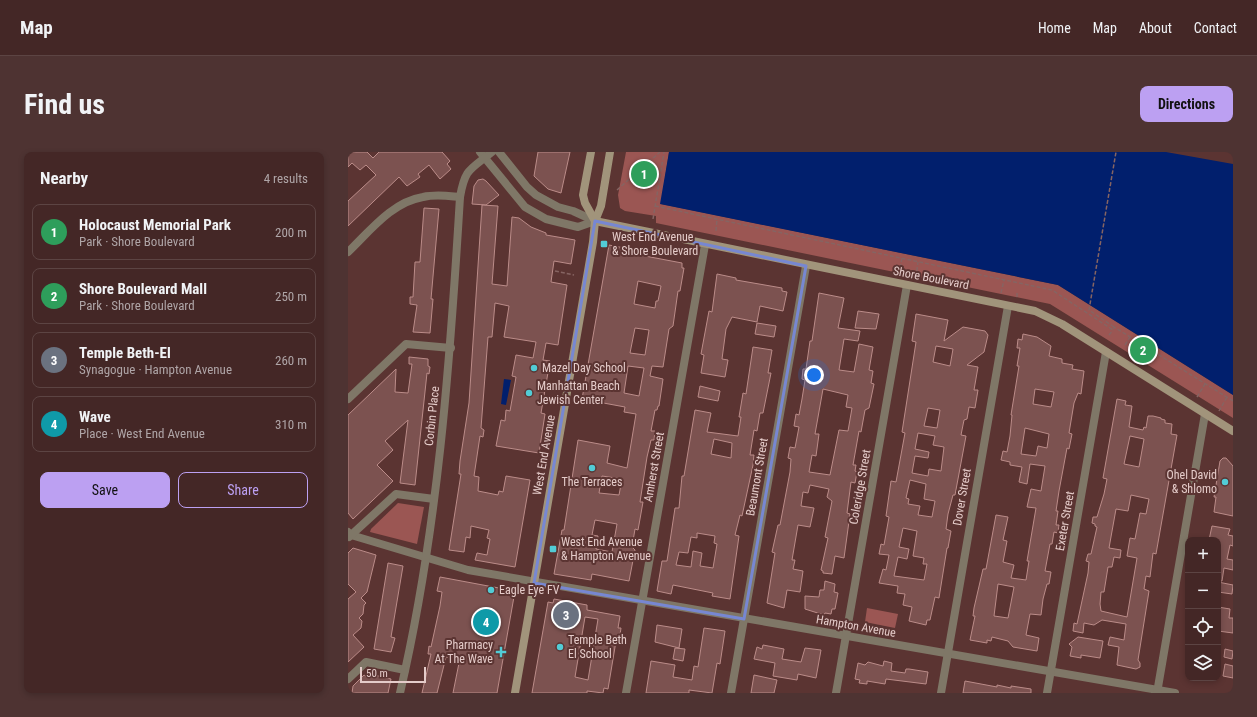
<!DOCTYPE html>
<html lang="en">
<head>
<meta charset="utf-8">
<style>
  :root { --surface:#442726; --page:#4e3332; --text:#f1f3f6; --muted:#afa5a7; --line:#5c4443; --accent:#bca0f2 }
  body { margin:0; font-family:"Roboto Condensed",sans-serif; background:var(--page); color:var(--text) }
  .controls { position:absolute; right:12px; bottom:12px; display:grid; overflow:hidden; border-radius:8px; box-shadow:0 2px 6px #0003 }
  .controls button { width:36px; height:36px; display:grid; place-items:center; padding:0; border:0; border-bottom:1px solid var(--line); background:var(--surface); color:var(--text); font:20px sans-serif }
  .scale { position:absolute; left:12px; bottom:10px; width:66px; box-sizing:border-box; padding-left:4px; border:2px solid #e5ccca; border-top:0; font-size:11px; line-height:14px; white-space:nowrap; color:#e5ccca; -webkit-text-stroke:3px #5b3432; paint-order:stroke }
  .you { position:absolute; left:466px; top:223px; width:14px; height:14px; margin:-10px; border:3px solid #fff; border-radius:50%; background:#1a73e8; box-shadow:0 0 0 6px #1a73e833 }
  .badge { display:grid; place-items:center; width:26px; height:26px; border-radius:50%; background:var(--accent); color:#fff; font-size:13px; font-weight:700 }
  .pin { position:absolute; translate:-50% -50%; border:2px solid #fff; box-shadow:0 1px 4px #0006 }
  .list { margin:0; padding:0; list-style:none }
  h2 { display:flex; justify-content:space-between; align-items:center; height:52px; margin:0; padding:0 16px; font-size:17px }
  h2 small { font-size:13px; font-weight:400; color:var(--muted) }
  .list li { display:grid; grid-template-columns:26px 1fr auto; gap:12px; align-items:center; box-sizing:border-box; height:56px; margin:0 8px 8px; padding:0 8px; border:1px solid var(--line); border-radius:8px }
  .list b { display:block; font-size:15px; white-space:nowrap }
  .list p { margin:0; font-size:13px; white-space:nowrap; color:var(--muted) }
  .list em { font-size:13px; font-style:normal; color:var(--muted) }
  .actions { display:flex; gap:8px; padding:12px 16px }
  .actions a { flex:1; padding:9px 0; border:1px solid var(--accent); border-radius:8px; text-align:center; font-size:14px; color:var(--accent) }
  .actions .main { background:var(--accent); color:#111 }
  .icon { flex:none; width:22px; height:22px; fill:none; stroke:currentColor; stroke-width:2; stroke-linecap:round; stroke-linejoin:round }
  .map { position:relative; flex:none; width:885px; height:541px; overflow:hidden; border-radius:8px }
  header { display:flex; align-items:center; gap:24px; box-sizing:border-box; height:56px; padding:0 20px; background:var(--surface); border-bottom:1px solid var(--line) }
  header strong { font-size:19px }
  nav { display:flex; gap:22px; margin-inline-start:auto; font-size:14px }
  .intro { display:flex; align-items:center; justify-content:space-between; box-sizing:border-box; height:96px; padding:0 24px }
  h1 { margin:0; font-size:28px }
  .button { padding:10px 18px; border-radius:8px; background:var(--accent); color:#111; font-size:14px; font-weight:700 }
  main { display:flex; gap:24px; padding:0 24px }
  aside { flex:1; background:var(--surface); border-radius:8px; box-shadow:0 2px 6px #0003 }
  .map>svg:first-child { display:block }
  .green { fill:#9b5653 }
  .water { fill:#011f6d }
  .building { fill:#7c5250; stroke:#bb8c89; fill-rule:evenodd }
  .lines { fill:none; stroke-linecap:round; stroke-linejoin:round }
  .path { stroke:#866462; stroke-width:1.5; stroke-dasharray:4 2; stroke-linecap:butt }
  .minor { stroke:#7f7767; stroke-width:8 }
  .secondary { stroke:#a1947b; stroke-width:8 }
  .marked { fill:none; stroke:#7787d2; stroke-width:3; stroke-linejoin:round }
  .poi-dot { fill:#52ccd6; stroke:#5b3432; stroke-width:1.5 }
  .labels { text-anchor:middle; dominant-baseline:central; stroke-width:4; stroke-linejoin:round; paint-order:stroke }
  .poi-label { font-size:12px; fill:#e5ccca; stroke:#5b3432; text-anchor:start }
  .street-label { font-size:12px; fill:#e5ccca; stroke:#5b3432 }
</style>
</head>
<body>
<header>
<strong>Map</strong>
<nav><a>Home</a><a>Map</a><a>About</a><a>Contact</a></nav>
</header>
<div class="intro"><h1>Find us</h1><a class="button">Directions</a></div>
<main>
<aside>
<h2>Nearby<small>4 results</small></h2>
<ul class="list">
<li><span class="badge" style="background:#2e9e5b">1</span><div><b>Holocaust Memorial Park</b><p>Park · Shore Boulevard</p></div><em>200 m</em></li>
<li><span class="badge" style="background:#2e9e5b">2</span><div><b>Shore Boulevard Mall</b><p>Park · Shore Boulevard</p></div><em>250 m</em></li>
<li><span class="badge" style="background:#6b7280">3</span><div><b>Temple Beth-El</b><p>Synagogue · Hampton Avenue</p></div><em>260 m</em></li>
<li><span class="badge" style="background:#0f9aa8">4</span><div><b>Wave</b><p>Place · West End Avenue</p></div><em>310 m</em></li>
</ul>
<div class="actions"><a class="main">Save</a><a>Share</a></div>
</aside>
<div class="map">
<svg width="885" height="541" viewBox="0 0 885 541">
  <rect width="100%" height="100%" fill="#5b3432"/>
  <!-- green -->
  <g class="green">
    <path d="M278,0H321L313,52L710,133L885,243V266L702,152L308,71V64L277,59L272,56L270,43Z"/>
    <path d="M50,351L76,355L69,392L22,380L23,377Z"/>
    <path d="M519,456L550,462L547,476L517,470Z"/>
  </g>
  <!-- water -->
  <g class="water">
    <path d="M321,0H818L885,12V243L710,133L312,52Z"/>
    <path d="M156,227L163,228L158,253L153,252Z"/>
  </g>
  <!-- building -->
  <g class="building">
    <path d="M0,0H19L25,6L31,0H94L102,9L99,12L103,17L92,27L81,13L70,22L72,25L59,34L51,25L0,74V49L28,23L18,13L12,18L4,11L0,15Z"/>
    <path d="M190,0H222L213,41L200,37L186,24Z"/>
    <path d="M135,27L138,29L151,43L138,53L124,52L126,34L130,28Z"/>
    <path d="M134,53L150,54L144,132L159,134L164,65L171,66L183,75L198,81V83L227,88L223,112L206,109L203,130L219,133L210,193L198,191L195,208L202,209L193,261L197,262L191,301L148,294L153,268L157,269L158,258L162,259L168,225L164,224L168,203L185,206L188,190L156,185L161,154L147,151L144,185H140L133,276L136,278L135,285L132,284L126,324L131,325L130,339L150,343L151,339L155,340L158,324L182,328L167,415L127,408L129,401L139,403L142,387L139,386L141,378L123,374L122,386L118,385L116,400L101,398L113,322H111L112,309L121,251Z"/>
    <path d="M76,56L91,57L83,147H85L82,181L65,180L69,153L62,152V145H65L67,110H72Z"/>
    <path d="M261,93L297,100V104L334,111V116H336L332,139H330L325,174L321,177L315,215L304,214L302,224L315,227L311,254H310L309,258H307L303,279H307L306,288H303L299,305L292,350H295L292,367L290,378L287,377L284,395L287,398L281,429L244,422L243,428L206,422L214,378H216L230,288L262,294L259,311L279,316L288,262L276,260L277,255L234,247ZM290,129L313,134L310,149H308L307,156L286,152ZM287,176L301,178L297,203L282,201ZM280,214L296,216L291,244L276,241ZM254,324L274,327L271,343L251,341ZM247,368L269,372L264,400L248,397L250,384L244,383Z"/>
    <path d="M369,122L388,126V128L434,136V139L439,140L435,159L412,154L409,170L384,165L378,177L374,207L380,208L377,225L353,221L356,203L353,202L361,159L364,160Z"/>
    <path d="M471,141L496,146L490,176L512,179L510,189L496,187L491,218L506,220L511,192L525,195L521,218L525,219L523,231L526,232L521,256L517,258L513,280L511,279L505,313H508L507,319L509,320L507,331L503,330L499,361L502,362L496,406L487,404L484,422L475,421V419L473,418L480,386L477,385L484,349L479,345L481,337L462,333L460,341L455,340L453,354L466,356L462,375L450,373L444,408H447L445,417L455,419L452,440L439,438L436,456L419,451L427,401L424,400L430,373H432L442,320L443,307L440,306L442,295L447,296L451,275L446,274L448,262L451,263L454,247L457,228L454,227L455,217H458L462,189H464ZM475,237L500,243L498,255L504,256L500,279L491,278L482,323L461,320L464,303L468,304L471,282H467Z"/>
    <path d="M510,159L531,162L528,177L507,176Z"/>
    <path d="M568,162L600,168L596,189L615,175L637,179L640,183L636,200L619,213L630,215L626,238H630L627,256L621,255L619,267L616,268L613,283L618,284L607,343H605L600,362L598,377L603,379L600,396H599L591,446L587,445L582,468H579L578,473L561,469L564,455L555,453L557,442L549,441L550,434L531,431L535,417L538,418L541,403L531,402L533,392L536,393L541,365L538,364L543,329L548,330L557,281L554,280L568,190L564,189ZM588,194L605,197L602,214L585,210ZM580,256L592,258L589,276L576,274ZM570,281L587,284L585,293L596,295L593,319L581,317L580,324L564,321L567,304L580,306L581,300L567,297ZM562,328L578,332L576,347L587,349L584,365L570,363L572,354L560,352L561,347L558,346ZM555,376L569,379L565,404L576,406L575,412H579L576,428L546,424L550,405L559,407L561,397L551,395Z"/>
    <path d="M409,171L428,174L426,185L407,182Z"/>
    <path d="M675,182L689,185L703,194L701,204L714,207V211L725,213L724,217L736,219L733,242L730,241L726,251L721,281L724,282L721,297L719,296L711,339L708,359H710L708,373H711L710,381L706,380L704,392H702L697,419L703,420L701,432H699L695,447L693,463L682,462L678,483L691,486L689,499L665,495L660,489L644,485L643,489L639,488V491L622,488L627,464H625L626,456L635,417H638L648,363L660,365L655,388L659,389L655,410L666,413L663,426L678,428L681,409H679L688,356L679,355L683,337L693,339L697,314L682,312L679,332L671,330L674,315L662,313V310L653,308L655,299L659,300L662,284L664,263H663L671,214H669L672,196H669L670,187L674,188ZM687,237L706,240L703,255L685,252ZM677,276L701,282L699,296L690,294L688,304L673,302ZM650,432L666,435L660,466L646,464Z"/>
    <path d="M405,195L424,198L420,221H423L415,261H412L409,279L406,278L402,303H406L405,313L394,364L392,363L387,383L391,384L382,447L364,444L365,441L325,433L323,442L309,439L314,409H319L327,356H331L334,324H336L347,258L363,261L359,280L390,284L393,265H391L395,241L398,242ZM366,287L384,291L383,306L363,302ZM349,381L367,384L366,391L369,392L365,416L352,414L354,401L345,399L343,415L328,413L331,400L340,401L343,385L349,386Z"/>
    <path d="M61,205L80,207V214L82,215L81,222L79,221L67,333L52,331L60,268L37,289L45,298L29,313L45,329L5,367L0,361V263L48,217L47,240L60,241L64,212H61Z"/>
    <path d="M352,234L372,239L370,249L350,245Z"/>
    <path d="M769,247L778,249L777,253L784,254L781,275L795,278L796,275L798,276L800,264H805L813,266V267L817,268V271L824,272L823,282L829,283L808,402L805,401L802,425L798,424L796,437L801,439L790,508L792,511V515L788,517L769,513L771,495L760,493L762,485L776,488L778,472L754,468L746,473L736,471L735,481L725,479L726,471L729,472L740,421L741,410L738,409L740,402H743L749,375L747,374V372L744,371L745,365H749L756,342L759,327L755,326ZM782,284L796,287L791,315L776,312ZM783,343L801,347L798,362L792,361L787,387L782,386L779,404L789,406L779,465L753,459L752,452L753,440H756L760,415H764L766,405L772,406L773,398L761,396L768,357L780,359Z"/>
    <path d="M875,306H878L885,314V364L866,360L868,345H866L872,309Z"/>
    <path d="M864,374L882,377L880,383L885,384V394L882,393L879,407L885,408V418L876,416L874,429H870V388H861Z"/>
    <path d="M5,396L28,403L19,440L13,446L18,451L16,453L15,462L11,466L14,469L13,476L5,483L16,495L0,510V447L8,440L0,432V401Z"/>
    <path d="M40,411L55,414L43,485L47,486L43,500L26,497Z"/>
    <path d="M92,425L167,439L149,541H105L112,506L98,505L89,541H74L83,502H80L81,494L83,495L92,454L94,440L89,439Z"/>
    <path d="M477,429L487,432L486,440L490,441L487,457H484L483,462L477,461L476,463L457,457V444L471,445L472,438H476Z"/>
    <path d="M870,430L885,433L884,442L870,440Z"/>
    <path d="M206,447L239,453V458L272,464L270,476H273L272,483H269L260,537L256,536L255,541L239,539V541H184L200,450L205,451ZM237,465L250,467L240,528L227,525Z"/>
    <path d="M870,455L882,457L881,466H885V481L870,479Z"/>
    <path d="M309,473L334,477L331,496L307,490Z"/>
    <path d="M356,476L377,479L372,512L369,511L364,541L341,538V541H298L303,509L327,513L325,525L344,528L346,514L350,515Z"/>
    <path d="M730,485L755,489L752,506L733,503V506L722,504L724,495L721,492Z"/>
    <path d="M415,493L436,497L434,507L453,510L457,496L473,498L468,526L450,522L449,528L425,524L427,511L406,507L409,495L414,497Z"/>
    <path d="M327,496L337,497L335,509L325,507Z"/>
    <path d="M877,497L885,499L884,507L876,505Z"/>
    <path d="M536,509L544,511L543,519L557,521L558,517H561L580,520L578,532L538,527L537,532L519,529V532L511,531L512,528L507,527L510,511L517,513L520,510L535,514Z"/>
    <path d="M877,512L885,514V526L875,524Z"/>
    <path d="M22,522L43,527L40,541H4L5,534L16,523L19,525Z"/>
    <path d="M406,523L429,528L426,541H403Z"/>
    <path d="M617,529L649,535V533L663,536V534L683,537V541H615Z"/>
  </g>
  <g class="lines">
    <!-- path -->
    <g class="path">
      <path d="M269,38L312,0"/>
      <path d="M307,54L704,138L765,178L766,175L885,249"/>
      <path d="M305,67L316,0"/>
      <path d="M368,79L369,67"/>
      <path d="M207,119L226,123"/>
      <path d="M551,122L554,106"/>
      <path d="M568,125L570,110"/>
      <path d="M653,141L656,128"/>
      <path d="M669,145V140"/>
      <path d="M766,175L741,158L768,0"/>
      <path d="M761,183L765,178"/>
      <path d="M777,193L782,185"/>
      <path d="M849,245L857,232"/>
      <path d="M871,259L879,245"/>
    </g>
    <!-- minor -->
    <g class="minor">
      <path d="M132,0L177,55L198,67L230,75L247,69"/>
      <path d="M151,0L179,35L188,43L210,55L225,59L247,69"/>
      <path d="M0,100C22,79 44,50 75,45C88,42 100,44 112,45"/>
      <path d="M0,247L58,192L103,196"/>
      <path d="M0,380L3,383L120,418L827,541"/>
      <path d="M1,385L48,342L86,347"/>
      <path d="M0,527L18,510L57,518"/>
      <path d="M52,541C90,378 102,211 112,45C117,16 122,18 144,0"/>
      <path d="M278,541L357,93"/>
      <path d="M383,541L458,114"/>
      <path d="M488,541L559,133"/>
      <path d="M593,541L660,154"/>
      <path d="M699,541L758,200"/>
      <path d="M809,541L857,262"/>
    </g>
    <!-- secondary -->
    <g class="secondary">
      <path d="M243,0L235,43L237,51L247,69L687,159L714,172L885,279"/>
      <path d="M167,541L245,90L247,69L253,54L262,0"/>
    </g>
  </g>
  <!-- marked area -->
  <path class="marked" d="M247,69L458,114L396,467L186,431Z"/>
  <!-- markers -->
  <g class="poi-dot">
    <rect x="252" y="88" width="8" height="8" rx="2"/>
    <circle cx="186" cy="216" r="4"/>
    <circle cx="181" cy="241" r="4"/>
    <circle cx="244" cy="316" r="4"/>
    <circle cx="877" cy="330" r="4"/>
    <rect x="201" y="393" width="8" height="8" rx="2"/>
    <circle cx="143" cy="438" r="4"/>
    <circle cx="212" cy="495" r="4"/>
    <path d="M151 494h4v4h4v4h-4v4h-4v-4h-4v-4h4z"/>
  </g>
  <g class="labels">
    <!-- poi labels -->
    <g class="poi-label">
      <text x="264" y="85">West End Avenue<tspan x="264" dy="14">&amp; Shore Boulevard</tspan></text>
      <text x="194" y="216">Mazel Day School</text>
      <text x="189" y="234">Manhattan Beach<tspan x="189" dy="14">Jewish Center</tspan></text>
      <text x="869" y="323" text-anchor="end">Ohel David<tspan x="869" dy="14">&amp; Shlomo</tspan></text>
      <text x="244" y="330" text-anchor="middle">The Terraces</text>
      <text x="213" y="390">West End Avenue<tspan x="213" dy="14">&amp; Hampton Avenue</tspan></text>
      <text x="151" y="438">Eagle Eye FV</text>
      <text x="220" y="488">Temple Beth<tspan x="220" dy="14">El School</tspan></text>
      <text x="145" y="493" text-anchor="end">Pharmacy<tspan x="145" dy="14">At The Wave</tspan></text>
    </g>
    <!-- street labels -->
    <g class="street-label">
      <text transform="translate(583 126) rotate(11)">Shore Boulevard</text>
      <text transform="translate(84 264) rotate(-84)">Corbin Place</text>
      <text transform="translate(196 303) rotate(-80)">West End Avenue</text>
      <text transform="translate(306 315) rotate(-80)">Amherst Street</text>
      <text transform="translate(409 325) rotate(-80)">Beaumont Street</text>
      <text transform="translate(512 335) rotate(-80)">Coleridge Street</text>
      <text transform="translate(614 345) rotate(-80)">Dover Street</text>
      <text transform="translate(717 369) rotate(-80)">Exeter Street</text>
      <text transform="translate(508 474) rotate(10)">Hampton Avenue</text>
    </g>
  </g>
</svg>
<div class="controls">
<button>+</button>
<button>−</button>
<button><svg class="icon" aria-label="locate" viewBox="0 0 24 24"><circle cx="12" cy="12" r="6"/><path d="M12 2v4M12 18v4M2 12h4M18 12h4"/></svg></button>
<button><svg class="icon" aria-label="layers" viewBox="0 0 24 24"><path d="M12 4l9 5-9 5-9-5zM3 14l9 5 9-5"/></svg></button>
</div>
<div class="scale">50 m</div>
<div class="you"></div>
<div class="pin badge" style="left:296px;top:22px;background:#2e9e5b">1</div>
<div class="pin badge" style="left:795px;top:198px;background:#2e9e5b">2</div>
<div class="pin badge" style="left:218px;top:463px;background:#6b7280">3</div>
<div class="pin badge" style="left:138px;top:470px;background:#0f9aa8">4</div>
</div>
</main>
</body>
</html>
